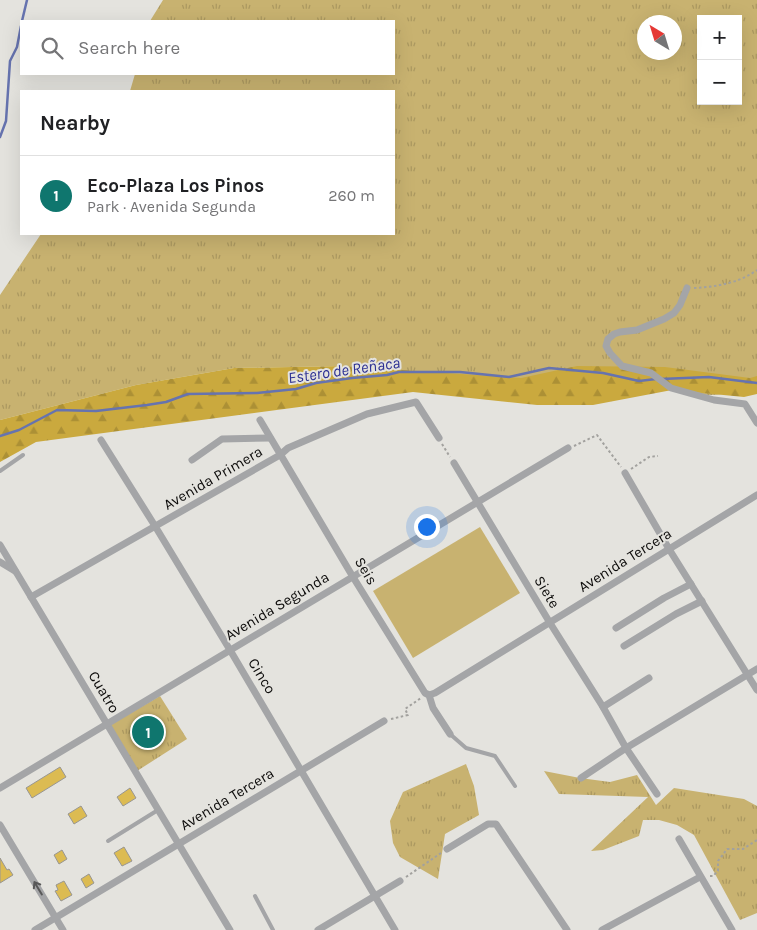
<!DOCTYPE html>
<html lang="en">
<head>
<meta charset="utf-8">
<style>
  :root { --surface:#fff; --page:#f2f2f2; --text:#202124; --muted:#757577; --line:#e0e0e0; --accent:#0f766e }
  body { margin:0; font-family:Karla,sans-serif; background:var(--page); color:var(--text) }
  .controls { position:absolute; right:15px; top:15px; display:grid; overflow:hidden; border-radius:0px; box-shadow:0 5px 20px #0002 }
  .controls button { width:45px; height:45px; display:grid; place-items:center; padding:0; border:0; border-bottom:1px solid var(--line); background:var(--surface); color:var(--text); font:25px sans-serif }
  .compass { position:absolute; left:637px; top:15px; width:45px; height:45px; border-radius:50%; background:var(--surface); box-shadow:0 5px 20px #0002; rotate:322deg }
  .you { position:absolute; left:426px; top:526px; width:18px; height:18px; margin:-12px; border:4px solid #fff; border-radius:50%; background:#1a73e8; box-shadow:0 0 0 8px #1a73e833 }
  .badge { display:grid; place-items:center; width:32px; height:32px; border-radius:50%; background:var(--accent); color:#fff; font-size:16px; font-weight:700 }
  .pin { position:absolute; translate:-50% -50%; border:2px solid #fff; box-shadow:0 1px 5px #0006 }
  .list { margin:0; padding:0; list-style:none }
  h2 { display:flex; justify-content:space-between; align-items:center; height:65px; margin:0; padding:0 20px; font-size:21px }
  h2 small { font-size:16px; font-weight:400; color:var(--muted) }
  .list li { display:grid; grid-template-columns:32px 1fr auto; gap:15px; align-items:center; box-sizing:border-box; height:80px; padding:0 20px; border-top:1px solid var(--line) }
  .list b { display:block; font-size:19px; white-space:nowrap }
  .list p { margin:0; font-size:16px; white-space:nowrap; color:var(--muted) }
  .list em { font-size:16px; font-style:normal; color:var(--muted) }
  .icon { flex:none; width:28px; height:28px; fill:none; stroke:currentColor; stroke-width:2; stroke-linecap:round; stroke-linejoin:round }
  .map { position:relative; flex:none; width:757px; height:930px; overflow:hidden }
  .search { position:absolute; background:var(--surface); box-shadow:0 5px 20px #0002; left:20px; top:20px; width:375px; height:55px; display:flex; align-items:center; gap:12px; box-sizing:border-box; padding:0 18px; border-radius:0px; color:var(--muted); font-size:19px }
  .panel { position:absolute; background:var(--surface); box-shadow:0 5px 20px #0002; left:20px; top:90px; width:375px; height:145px; border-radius:0px }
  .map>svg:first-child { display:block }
  .grass { fill:url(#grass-tufts); fill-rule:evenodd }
  .forest { fill:url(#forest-firs) }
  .pitch { fill:#c8b270 }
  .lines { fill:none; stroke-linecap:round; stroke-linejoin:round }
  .stream { stroke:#6673af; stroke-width:2.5 }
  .building { fill:#dcbb52; stroke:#989692 }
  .path { stroke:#a2a19e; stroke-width:2; stroke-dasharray:2.5 2.5; stroke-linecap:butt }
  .service { stroke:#a4a5a7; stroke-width:4 }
  .minor { stroke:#a4a5a7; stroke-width:7 }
  .oneway { stroke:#585858 }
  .labels { text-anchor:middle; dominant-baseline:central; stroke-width:4; stroke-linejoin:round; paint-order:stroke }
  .street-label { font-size:15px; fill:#0c0b0a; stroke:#e4e3de }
  .water-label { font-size:16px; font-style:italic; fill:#2c3093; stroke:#e4e3de }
</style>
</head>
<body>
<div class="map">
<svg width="757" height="930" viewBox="0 0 757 930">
  <defs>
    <pattern id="grass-tufts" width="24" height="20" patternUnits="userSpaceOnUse" patternTransform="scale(1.25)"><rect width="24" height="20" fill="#c8b270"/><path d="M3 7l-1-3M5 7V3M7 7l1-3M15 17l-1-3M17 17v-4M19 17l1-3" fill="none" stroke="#ab9860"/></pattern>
    <pattern id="forest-firs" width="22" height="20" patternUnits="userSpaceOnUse" patternTransform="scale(1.25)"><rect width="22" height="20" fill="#caa93e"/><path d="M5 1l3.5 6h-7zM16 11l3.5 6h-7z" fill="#ac9035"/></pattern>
  </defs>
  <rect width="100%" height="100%" fill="#e4e3de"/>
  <!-- grass -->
  <g class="grass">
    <path d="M163,0H757V380C727,394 717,400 684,390L496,379L343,366L234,368L136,385L0,420V295L41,234H394V91H130L135,74H394V21H150ZM701,19H738V101H701ZM644,22H674V52H644Z"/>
    <path d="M160,696L187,739L137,771L110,725Z"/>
    <path d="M466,764L474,786L479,815L445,834L438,879L400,857L393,843L390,821L403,792Z"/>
    <path d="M544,771L580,778L610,782L637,775L656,805L674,788L744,799L757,806V913L740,920L694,835L677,825L659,820H643L639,836L603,850L591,851L648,797L559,794Z"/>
  </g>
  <!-- forest -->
  <path class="forest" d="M343,366L521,378L577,366L665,367L750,378L757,376V394L744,397L672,390L593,405H537L413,392L36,442L0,462V420L136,385L234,368Z"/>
  <!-- pitch -->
  <path class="pitch" d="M480,527L520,593L413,658L373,591Z"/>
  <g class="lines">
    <!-- stream -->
    <g class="stream">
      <path d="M22,21L27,0"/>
      <path d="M0,137L6,121L10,61L17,47L21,26"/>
      <path d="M661,379L709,377L757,383"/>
      <path d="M0,436L19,430L57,410L96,411L147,405L166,402L188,394L257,393L296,389L316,383L352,378L387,375L399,372H460L509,377L549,368L603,373L639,381L656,379"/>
    </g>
  </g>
  <!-- building -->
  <g class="building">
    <path d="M60,767L66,777L32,798L26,788Z"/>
    <path d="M130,788L136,798L123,806L117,797Z"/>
    <path d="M81,806L87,816L74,824L68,814Z"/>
    <path d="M124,847L132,861L122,866L114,853Z"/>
    <path d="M62,850L67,859L59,864L54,855Z"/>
    <path d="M0,858L7,870L9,869L13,875L0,883Z"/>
    <path d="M89,874L94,883L86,888L81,879Z"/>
    <path d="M64,881L72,895L61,901L55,891L58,890L56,885Z"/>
  </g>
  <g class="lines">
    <!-- path -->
    <g class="path">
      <path d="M694,288C716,287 739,283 757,270"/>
      <path d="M442,444L450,457"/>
      <path d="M574,446L597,435L621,467"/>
      <path d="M631,469L649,457L658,456"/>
      <path d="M391,719L408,715L405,709L421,698"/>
      <path d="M710,876H713L718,871V861L727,849H743L757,840"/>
      <path d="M406,877L441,853"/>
    </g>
    <!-- service -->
    <g class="service">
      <path d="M0,471L23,455"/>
      <path d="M450,734L466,748L495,756L515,786"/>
      <path d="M108,841L158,810"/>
      <path d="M255,896L273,930"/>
    </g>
    <!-- minor -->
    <g class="minor">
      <path d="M687,288L680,305L674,313L664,319L637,330L620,332L614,334L608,339L606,346L610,353L622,366L651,373L671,388L714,400L745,404L757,423"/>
      <path d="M260,420L353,577L425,693L429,695L433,708L450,734"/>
      <path d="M101,440L155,526L230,650L395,930"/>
      <path d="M192,460L222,439L270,438"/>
      <path d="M454,463L550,623L603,707L626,748L657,794"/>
      <path d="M625,473L669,549L757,690"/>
      <path d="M0,545L230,930"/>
      <path d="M0,562L15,571"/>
      <path d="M31,597L280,455L288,448L367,414L416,402L439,438"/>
      <path d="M616,628L664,598L691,584"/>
      <path d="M624,646L676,614L702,601"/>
      <path d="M429,695L435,693L757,495"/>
      <path d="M603,707L649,678"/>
      <path d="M581,778L626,748L757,669"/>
      <path d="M0,788L568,448"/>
      <path d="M0,825L63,930"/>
      <path d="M679,839L732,930"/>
      <path d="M447,849L488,824H496L567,930"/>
      <path d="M35,930L384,721"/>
      <path d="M318,930L400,881"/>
      <path d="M602,930L700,877"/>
    </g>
  </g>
  <!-- one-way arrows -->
  <defs><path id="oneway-shaft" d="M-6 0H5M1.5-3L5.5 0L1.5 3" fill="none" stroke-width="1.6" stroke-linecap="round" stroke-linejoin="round" transform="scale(1.25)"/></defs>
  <use class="oneway" href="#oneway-shaft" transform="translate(38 888) rotate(-121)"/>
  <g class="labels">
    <!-- street labels -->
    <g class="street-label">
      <text transform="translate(213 478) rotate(-30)">Avenida Primera</text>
      <text transform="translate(625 560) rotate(-32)">Avenida Tercera</text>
      <text transform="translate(366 571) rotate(59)">Seis</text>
      <text transform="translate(547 592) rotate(59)">Siete</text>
      <text transform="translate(277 606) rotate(-31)">Avenida Segunda</text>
      <text transform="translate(262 676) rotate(59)">Cinco</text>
      <text transform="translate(104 692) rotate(59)">Cuatro</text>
      <text transform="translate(227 799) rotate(-31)">Avenida Tercera</text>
    </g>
    <!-- water labels -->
    <g class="water-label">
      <text transform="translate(344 370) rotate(-8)">Estero de Reñaca</text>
    </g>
  </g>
</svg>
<div class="controls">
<button>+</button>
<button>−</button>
</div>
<svg class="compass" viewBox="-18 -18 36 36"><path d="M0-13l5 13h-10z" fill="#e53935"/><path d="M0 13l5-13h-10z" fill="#757577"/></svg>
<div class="you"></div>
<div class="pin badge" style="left:148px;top:732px">1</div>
<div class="search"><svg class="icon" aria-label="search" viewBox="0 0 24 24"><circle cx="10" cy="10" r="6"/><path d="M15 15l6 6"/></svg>Search here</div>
<section class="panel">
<h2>Nearby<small></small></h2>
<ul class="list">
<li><span class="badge">1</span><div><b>Eco-Plaza Los Pinos</b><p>Park · Avenida Segunda</p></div><em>260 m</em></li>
</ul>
</section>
</div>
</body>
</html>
